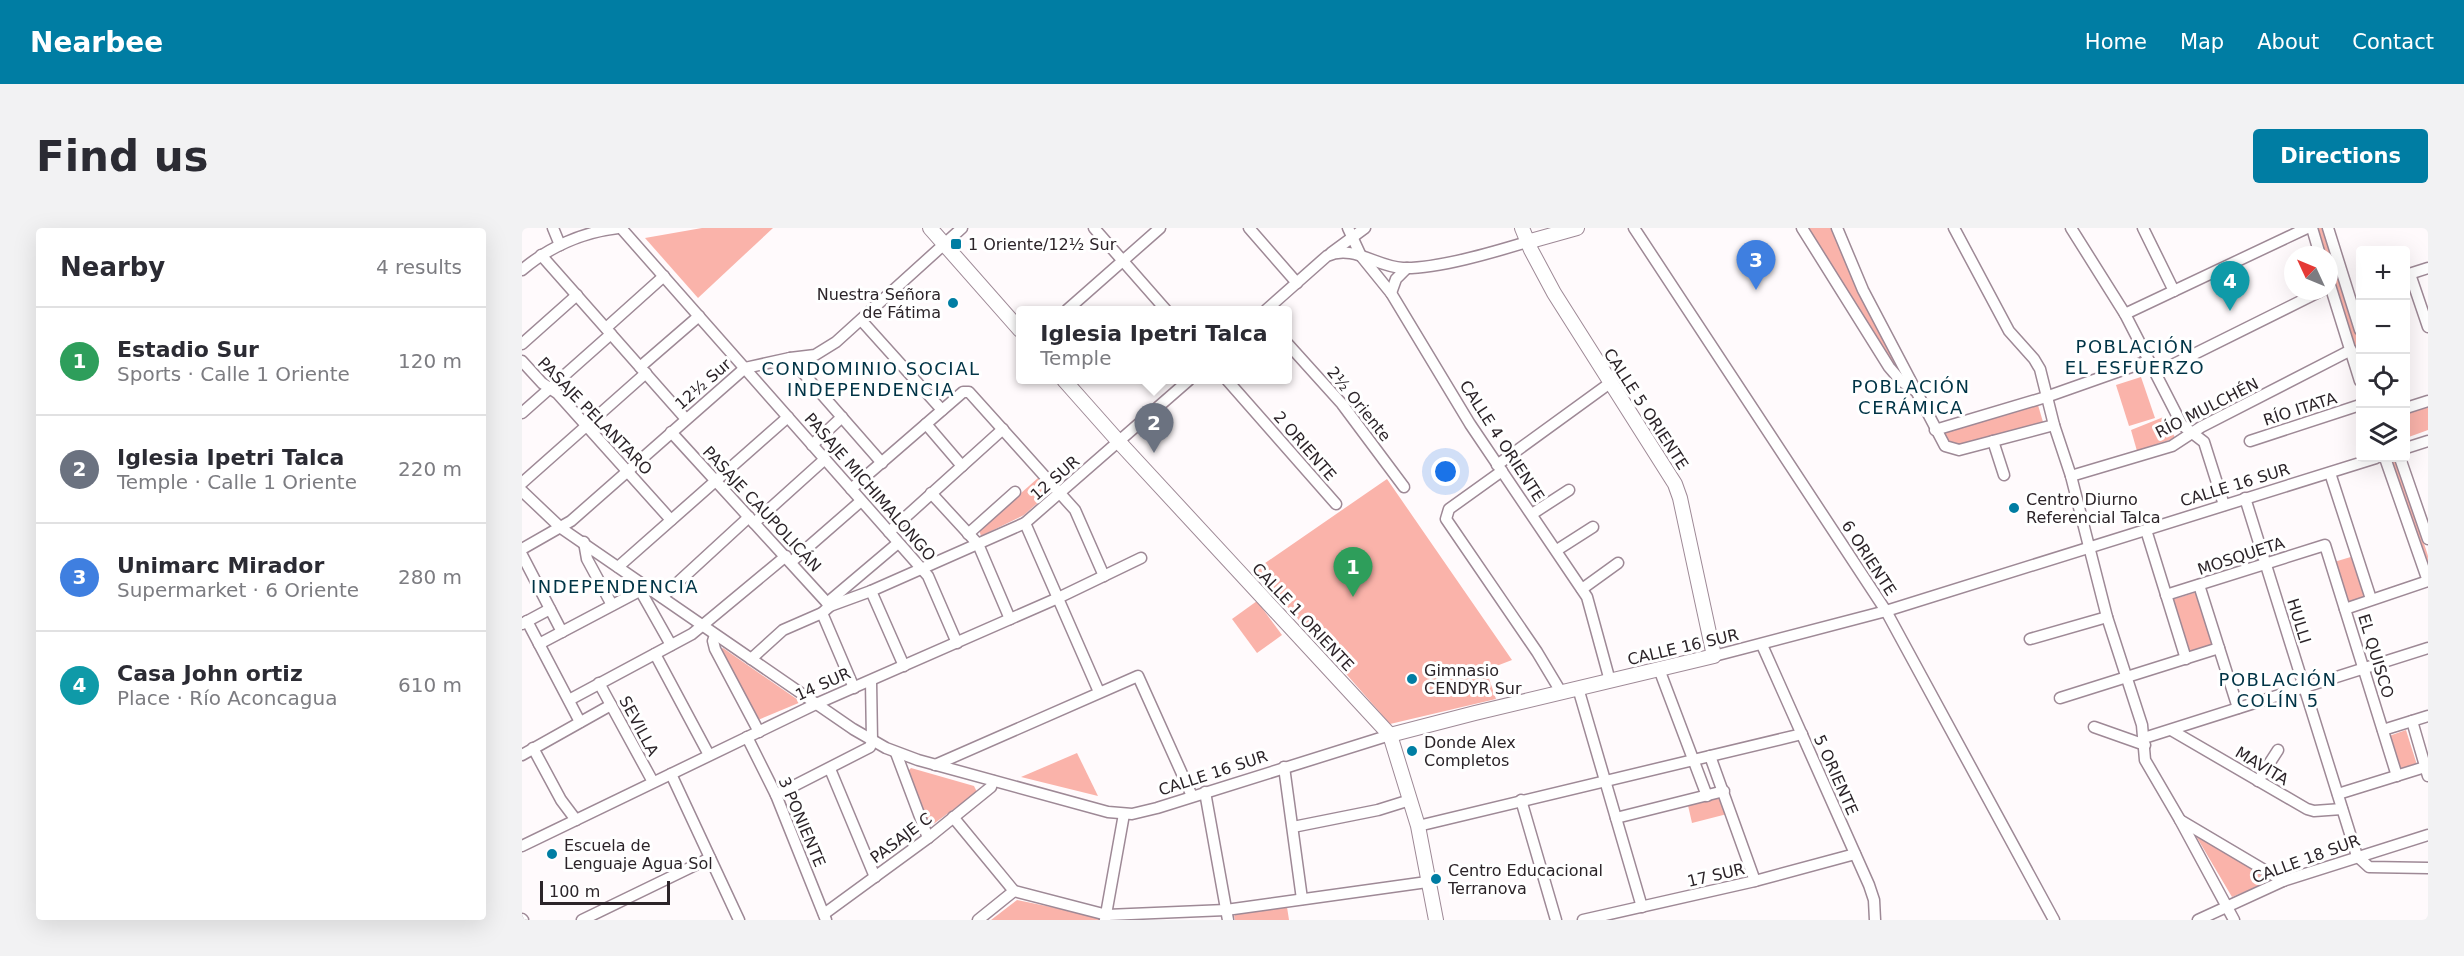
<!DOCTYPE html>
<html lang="en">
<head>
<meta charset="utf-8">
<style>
  :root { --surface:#fff; --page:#f2f2f3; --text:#2b2b33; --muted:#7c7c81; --line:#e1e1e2; --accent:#007da3 }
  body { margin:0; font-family:"DejaVu Sans",sans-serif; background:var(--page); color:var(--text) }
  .controls { position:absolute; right:18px; top:18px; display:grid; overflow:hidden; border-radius:6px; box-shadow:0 6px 24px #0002 }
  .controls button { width:54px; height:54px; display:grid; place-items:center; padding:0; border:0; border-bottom:2px solid var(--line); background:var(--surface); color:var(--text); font:30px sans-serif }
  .compass { position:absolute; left:1762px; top:18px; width:54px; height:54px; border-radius:50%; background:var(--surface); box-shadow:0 6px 24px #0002; rotate:314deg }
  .scale { position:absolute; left:18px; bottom:15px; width:130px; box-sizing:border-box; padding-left:6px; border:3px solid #2c2429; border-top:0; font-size:16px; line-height:21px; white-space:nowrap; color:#2c2429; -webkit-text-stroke:4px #fff; paint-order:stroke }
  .you { position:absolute; left:924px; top:244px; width:21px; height:21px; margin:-15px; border:4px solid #fff; border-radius:50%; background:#1a73e8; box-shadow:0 0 0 9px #1a73e833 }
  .badge { display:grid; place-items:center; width:39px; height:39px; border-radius:50%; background:var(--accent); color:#fff; font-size:20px; font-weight:700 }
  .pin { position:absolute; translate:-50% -50px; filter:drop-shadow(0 2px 3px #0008) }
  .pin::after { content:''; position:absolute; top:32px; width:21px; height:18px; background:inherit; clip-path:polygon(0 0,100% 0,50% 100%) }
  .popup { position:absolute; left:494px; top:78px; width:276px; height:78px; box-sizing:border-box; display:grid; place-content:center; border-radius:6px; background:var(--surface); filter:drop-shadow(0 2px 4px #0005); font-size:20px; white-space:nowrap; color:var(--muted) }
  .popup b { font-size:22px; color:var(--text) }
  .popup::after { content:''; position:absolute; left:50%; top:100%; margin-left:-12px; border:12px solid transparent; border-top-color:var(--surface) }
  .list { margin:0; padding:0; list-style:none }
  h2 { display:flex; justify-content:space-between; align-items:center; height:78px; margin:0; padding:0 24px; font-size:26px }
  h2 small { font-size:20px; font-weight:400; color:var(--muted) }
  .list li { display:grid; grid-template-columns:39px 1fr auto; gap:18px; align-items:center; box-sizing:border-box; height:108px; padding:0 24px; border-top:2px solid var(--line) }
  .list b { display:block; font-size:22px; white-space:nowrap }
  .list p { margin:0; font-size:20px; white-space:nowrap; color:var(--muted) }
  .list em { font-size:20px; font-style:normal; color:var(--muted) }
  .icon { flex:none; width:33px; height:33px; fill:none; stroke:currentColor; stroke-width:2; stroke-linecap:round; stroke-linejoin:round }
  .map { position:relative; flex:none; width:1906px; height:692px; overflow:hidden; border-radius:6px }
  header { display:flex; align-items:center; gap:36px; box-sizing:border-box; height:84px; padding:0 30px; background:var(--accent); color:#fff }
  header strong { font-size:28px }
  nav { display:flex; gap:33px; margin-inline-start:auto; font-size:21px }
  .intro { display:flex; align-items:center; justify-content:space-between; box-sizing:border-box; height:144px; padding:0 36px }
  h1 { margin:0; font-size:42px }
  .button { padding:15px 27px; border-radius:6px; background:var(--accent); color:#fff; font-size:21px; font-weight:700 }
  main { display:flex; gap:36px; padding:0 36px }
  aside { flex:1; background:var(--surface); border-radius:6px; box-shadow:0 6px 24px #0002 }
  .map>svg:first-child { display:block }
  .green { fill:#fab3aa }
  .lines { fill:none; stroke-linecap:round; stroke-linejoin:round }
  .minor-casing { stroke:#9e8996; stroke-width:13 }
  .major-casing { stroke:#9e8996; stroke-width:16 }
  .minor { stroke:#fff; stroke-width:10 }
  .major { stroke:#fff; stroke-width:14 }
  .poi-dot { fill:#007da3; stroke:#fff; stroke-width:2 }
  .labels { text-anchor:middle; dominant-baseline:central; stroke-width:6; stroke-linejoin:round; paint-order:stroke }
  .poi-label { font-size:16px; fill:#2c2429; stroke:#fff; text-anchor:start }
  .street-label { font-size:16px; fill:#2c2429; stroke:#fff }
  .neighbourhood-label { font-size:18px; letter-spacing:1.5px; fill:#003446; stroke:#fff }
</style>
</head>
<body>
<header>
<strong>Nearbee</strong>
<nav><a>Home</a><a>Map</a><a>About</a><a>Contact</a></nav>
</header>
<div class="intro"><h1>Find us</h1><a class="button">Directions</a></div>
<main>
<aside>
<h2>Nearby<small>4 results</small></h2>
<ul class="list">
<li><span class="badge" style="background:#2e9e5b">1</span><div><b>Estadio Sur</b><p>Sports · Calle 1 Oriente</p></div><em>120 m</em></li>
<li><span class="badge" style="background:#6b7280">2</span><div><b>Iglesia Ipetri Talca</b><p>Temple · Calle 1 Oriente</p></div><em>220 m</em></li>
<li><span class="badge" style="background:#3f7fe0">3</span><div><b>Unimarc Mirador</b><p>Supermarket · 6 Oriente</p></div><em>280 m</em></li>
<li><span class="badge" style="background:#0f9aa8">4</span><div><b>Casa John ortiz</b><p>Place · Río Aconcagua</p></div><em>610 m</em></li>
</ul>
</aside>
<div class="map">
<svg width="1906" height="692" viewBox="0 0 1906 692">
  <rect width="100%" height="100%" fill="#fffafc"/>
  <!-- green -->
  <g class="green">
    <path d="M180,0H251L176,70L123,10Z"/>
    <path d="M1283,0H1312L1390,158L1379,151Z"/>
    <path d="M1791,0H1801L1838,117V147L1807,49V27H1800Z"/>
    <path d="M1619,149L1633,190L1607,198L1594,157Z"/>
    <path d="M1516,177L1521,194L1434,217L1424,214L1419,206Z"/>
    <path d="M1906,178V202L1884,210V185Z"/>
    <path d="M1644,188L1653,210L1615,223L1609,202Z"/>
    <path d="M1865,230H1875L1906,328V357Z"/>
    <path d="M516,250L528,264L502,287L459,308L457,302Z"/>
    <path d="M865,251L990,432L964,442L974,471L868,496L733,342Z"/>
    <path d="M1832,328L1845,370L1825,376L1812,334Z"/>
    <path d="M1675,364L1692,419L1666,429L1649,372Z"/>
    <path d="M735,373L760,407L735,425L710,391Z"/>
    <path d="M201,420L279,474L236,492L199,421Z"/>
    <path d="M1884,502L1895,537L1878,543L1867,508Z"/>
    <path d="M555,525L576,568L499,549Z"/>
    <path d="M389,540L452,558L455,564L406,600L383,546Z"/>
    <path d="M1202,563L1209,585L1170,595L1165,573Z"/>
    <path d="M1674,608L1751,652L1710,669Z"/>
    <path d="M495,672L578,689L577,692H469Z"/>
    <path d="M765,679L767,692H713L712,688L717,684Z"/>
  </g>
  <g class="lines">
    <defs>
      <g id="minor">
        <path d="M31,0L38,17"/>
        <path d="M99,0L406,348L435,415"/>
        <path d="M572,0L644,82"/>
        <path d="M727,0L775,55"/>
        <path d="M826,0L839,28L869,65L948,196L1065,369L1088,453"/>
        <path d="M1112,0L1364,383L1532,692"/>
        <path d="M1280,0L1367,139L1379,153L1395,164"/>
        <path d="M1315,0L1341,62L1423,218L1437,222L1532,197"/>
        <path d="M1432,0L1487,103L1512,131L1518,141L1532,197L1549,248L1585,389L1620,497L1623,532L1658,592L1712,692"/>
        <path d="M1549,0L1603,86L1660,197L1682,214L1702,277"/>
        <path d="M1621,0L1652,63"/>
        <path d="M1790,0L1798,27"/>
        <path d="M1806,0L1838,102"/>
        <path d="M809,25L843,0"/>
        <path d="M19,27L164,191"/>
        <path d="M0,42C27,19 61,4 96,0"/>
        <path d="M1888,46L1906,99"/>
        <path d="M1884,47L1906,40"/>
        <path d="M1807,54L1838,153"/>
        <path d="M869,65L874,51L885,40"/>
        <path d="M545,82L638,0"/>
        <path d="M744,82L805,28C831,16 855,39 881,40C915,41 972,24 1005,14"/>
        <path d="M1603,86L1785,0"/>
        <path d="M339,92L420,182"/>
        <path d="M84,100L142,48"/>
        <path d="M765,115L820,176L882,259"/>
        <path d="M0,116L55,67"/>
        <path d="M268,130L360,235"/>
        <path d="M0,133L20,155L35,165L149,292"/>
        <path d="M118,139L177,88"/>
        <path d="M1634,145L1799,63"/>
        <path d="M705,152L814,276"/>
        <path d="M1884,180L1906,173"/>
        <path d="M0,185L89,106"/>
        <path d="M404,196L440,238"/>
        <path d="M1413,202L1524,169L1626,133"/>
        <path d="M149,204L308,378"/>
        <path d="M1471,213L1482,247"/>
        <path d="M1728,213L1838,177"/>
        <path d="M290,217L320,189"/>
        <path d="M1884,220L1906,213"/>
        <path d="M1863,230L1906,353"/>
        <path d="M1878,230L1906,311"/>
        <path d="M975,237L1088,155"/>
        <path d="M980,243L927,281L924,291L1015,424L1039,464"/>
        <path d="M1808,245L1849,371"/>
        <path d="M1549,248L1650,218L1679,199L1829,122"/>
        <path d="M0,255L124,145"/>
        <path d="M329,261L441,164H447L553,282L582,348"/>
        <path d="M0,263L39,300L331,501L364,520L396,532L586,584L610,586L635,580L868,507"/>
        <path d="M409,265L456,316L488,391"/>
        <path d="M1723,270L1835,628L1847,639L1906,640"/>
        <path d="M1010,286L1047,262"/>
        <path d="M232,295L303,231"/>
        <path d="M503,295L577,464"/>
        <path d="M1624,302L1664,431"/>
        <path d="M367,304L481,201"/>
        <path d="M446,306L493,264"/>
        <path d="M62,314L65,331L90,377"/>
        <path d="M0,321L49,293L223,140L268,130L293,127L314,114L440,0"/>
        <path d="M1035,322L1071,299"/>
        <path d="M0,327L40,404"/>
        <path d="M269,334L339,273"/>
        <path d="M96,339L266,189"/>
        <path d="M1677,357L1716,480"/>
        <path d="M1060,361L1096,335"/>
        <path d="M118,362L149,417"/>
        <path d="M349,363L382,438"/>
        <path d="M1644,367L1803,317L1875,548"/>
        <path d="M140,369L227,289"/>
        <path d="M305,375L376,315"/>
        <path d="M1823,381L1906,353"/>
        <path d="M300,385L332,460"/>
        <path d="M5,393L58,494"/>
        <path d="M0,396L28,381"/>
        <path d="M193,407L191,413L193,421L237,504"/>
        <path d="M1508,411L1585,389"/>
        <path d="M17,416L125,359"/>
        <path d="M1240,417L1347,657L1352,672L1353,692"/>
        <path d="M133,426L187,527"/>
        <path d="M1192,428L1364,383L1854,230"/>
        <path d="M229,431L261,402L300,385L308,378L349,363L503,295L667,152"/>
        <path d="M1137,441L1185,568"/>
        <path d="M77,455L131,554"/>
        <path d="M1056,460L1120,679"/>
        <path d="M1538,470L1697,420"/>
        <path d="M47,472L170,406L264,328"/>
        <path d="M1890,493L1906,548"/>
        <path d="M1572,499L1623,517"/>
        <path d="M1649,502L1785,581L1792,583L1820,581"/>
        <path d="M1861,502L1906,488"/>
        <path d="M225,509L254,567L304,692"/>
        <path d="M1622,510L1906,420"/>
        <path d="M11,520L39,572L54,592"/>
        <path d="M374,525L406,610"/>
        <path d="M0,527L89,477"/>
        <path d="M1188,528L1233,653"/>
        <path d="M413,537L616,448L670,568"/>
        <path d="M762,539L780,671"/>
        <path d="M308,541L353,649"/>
        <path d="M149,546L217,692"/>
        <path d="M1736,553L1756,522"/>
        <path d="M683,564L706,692"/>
        <path d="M1816,566L1903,539"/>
        <path d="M254,567L348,519L350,513L349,453"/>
        <path d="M999,572L1034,692"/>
        <path d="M431,589L492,663L585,687L704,682L905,654"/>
        <path d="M1094,590L1202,563"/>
        <path d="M1658,592L1761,653"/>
        <path d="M896,598L1280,506"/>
        <path d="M771,599L856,582L888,572"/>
        <path d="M0,618L294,476L536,370L619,330"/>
        <path d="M302,686L406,610L469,559L471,553"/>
        <path d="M0,691L1,692"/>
        <path d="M60,692L188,630"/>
        <path d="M456,692L492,663"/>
        <path d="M583,692L602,586"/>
        <path d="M1061,692L1233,653L1333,626"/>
        <path d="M1676,692L1761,653L1906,607"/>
      </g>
      <g id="major">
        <path d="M408,0L498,102"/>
        <path d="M1005,14L1055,0"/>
        <path d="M542,152L597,214L868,507L896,598L914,692"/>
        <path d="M868,507L953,485L1192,428L1158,270L1153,256L1032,65L1009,22L1000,0"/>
      </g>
    </defs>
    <!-- minor casing -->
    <use href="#minor" class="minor-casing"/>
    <!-- major casing -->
    <use href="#major" class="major-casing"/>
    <!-- minor -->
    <use href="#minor" class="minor"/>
    <!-- major -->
    <use href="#major" class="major"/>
  </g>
  <!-- markers -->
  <g class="poi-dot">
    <rect x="428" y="10" width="12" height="12" rx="3"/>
    <circle cx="431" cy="75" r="6"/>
    <circle cx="1492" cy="280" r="6"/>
    <circle cx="890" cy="451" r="6"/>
    <circle cx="890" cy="523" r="6"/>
    <circle cx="30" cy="626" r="6"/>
    <circle cx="914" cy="651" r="6"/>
  </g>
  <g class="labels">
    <!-- poi labels -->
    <g class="poi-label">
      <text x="446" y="16">1 Oriente/12½ Sur</text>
      <text x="419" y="66" text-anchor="end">Nuestra Señora<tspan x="419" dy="18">de Fátima</tspan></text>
      <text x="1504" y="271">Centro Diurno<tspan x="1504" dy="18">Referencial Talca</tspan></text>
      <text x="902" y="442">Gimnasio<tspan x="902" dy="18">CENDYR Sur</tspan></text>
      <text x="902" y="514">Donde Alex<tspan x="902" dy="18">Completos</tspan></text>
      <text x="42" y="617">Escuela de<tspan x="42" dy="18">Lenguaje Agua Sol</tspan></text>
      <text x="926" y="642">Centro Educacional<tspan x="926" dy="18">Terranova</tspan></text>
    </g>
    <!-- street labels -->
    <g class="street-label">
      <text transform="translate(181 156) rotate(-41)">12½ Sur</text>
      <text transform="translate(837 176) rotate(51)">2½ Oriente</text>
      <text transform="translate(1685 180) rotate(-27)">RÍO MULCHÉN</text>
      <text transform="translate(1124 181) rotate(57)">CALLE 5 ORIENTE</text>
      <text transform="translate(1778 181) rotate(-18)">RÍO ITATA</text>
      <text transform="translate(73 188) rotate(46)">PASAJE PELANTARO</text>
      <text transform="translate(980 213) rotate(57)">CALLE 4 ORIENTE</text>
      <text transform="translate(783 218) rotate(49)">2 ORIENTE</text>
      <text transform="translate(533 250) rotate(-41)">12 SUR</text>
      <text transform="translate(1713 257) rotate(-17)">CALLE 16 SUR</text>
      <text transform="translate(348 259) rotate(49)">PASAJE MICHIMALONGO</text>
      <text transform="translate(240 281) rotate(47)">PASAJE CAUPOLICÁN</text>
      <text transform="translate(1719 328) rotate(-18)">MOSQUETA</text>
      <text transform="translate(1347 330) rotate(57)">6 ORIENTE</text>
      <text transform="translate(781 389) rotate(47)">CALLE 1 ORIENTE</text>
      <text transform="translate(1777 393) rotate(73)">HULLI</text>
      <text transform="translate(1161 419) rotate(-13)">CALLE 16 SUR</text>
      <text transform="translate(1854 428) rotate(73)">EL QUISCO</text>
      <text transform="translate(301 456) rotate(-24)">14 SUR</text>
      <text transform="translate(117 498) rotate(62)">SEVILLA</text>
      <text transform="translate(1740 538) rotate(31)">MAVITA</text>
      <text transform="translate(691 545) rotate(-18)">CALLE 16 SUR</text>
      <text transform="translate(1314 547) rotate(66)">5 ORIENTE</text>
      <text transform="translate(280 594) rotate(67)">3 PONIENTE</text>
      <text transform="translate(379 610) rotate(-37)">PASAJE C</text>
      <text transform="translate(1784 631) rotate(-20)">CALLE 18 SUR</text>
      <text transform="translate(1194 647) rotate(-13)">17 SUR</text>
    </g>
    <!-- neighbourhood labels -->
    <g class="neighbourhood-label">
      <text x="1613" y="118">POBLACIÓN<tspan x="1613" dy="21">EL ESFUERZO</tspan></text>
      <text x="349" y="140">CONDOMINIO SOCIAL<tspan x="349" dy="21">INDEPENDENCIA</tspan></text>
      <text x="1389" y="158">POBLACIÓN<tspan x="1389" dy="21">CERÁMICA</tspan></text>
      <text x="93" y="358">INDEPENDENCIA</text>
      <text x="1756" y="451">POBLACIÓN<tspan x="1756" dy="21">COLÍN 5</tspan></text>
    </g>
  </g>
</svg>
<div class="controls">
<button>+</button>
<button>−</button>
<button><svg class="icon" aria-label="locate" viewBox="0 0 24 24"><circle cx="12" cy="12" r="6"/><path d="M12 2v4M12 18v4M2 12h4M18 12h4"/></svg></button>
<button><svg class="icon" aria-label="layers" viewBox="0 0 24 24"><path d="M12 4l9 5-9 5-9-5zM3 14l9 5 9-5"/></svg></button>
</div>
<svg class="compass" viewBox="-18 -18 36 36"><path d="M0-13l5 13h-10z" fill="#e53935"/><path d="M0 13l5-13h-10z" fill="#7c7c81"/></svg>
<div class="scale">100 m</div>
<div class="you"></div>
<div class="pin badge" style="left:831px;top:369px;background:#2e9e5b">1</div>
<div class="pin badge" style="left:632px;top:225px;background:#6b7280">2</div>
<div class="popup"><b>Iglesia Ipetri Talca</b>Temple</div>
<div class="pin badge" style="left:1234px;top:62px;background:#3f7fe0">3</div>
<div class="pin badge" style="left:1708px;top:83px;background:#0f9aa8">4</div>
</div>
</main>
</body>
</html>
